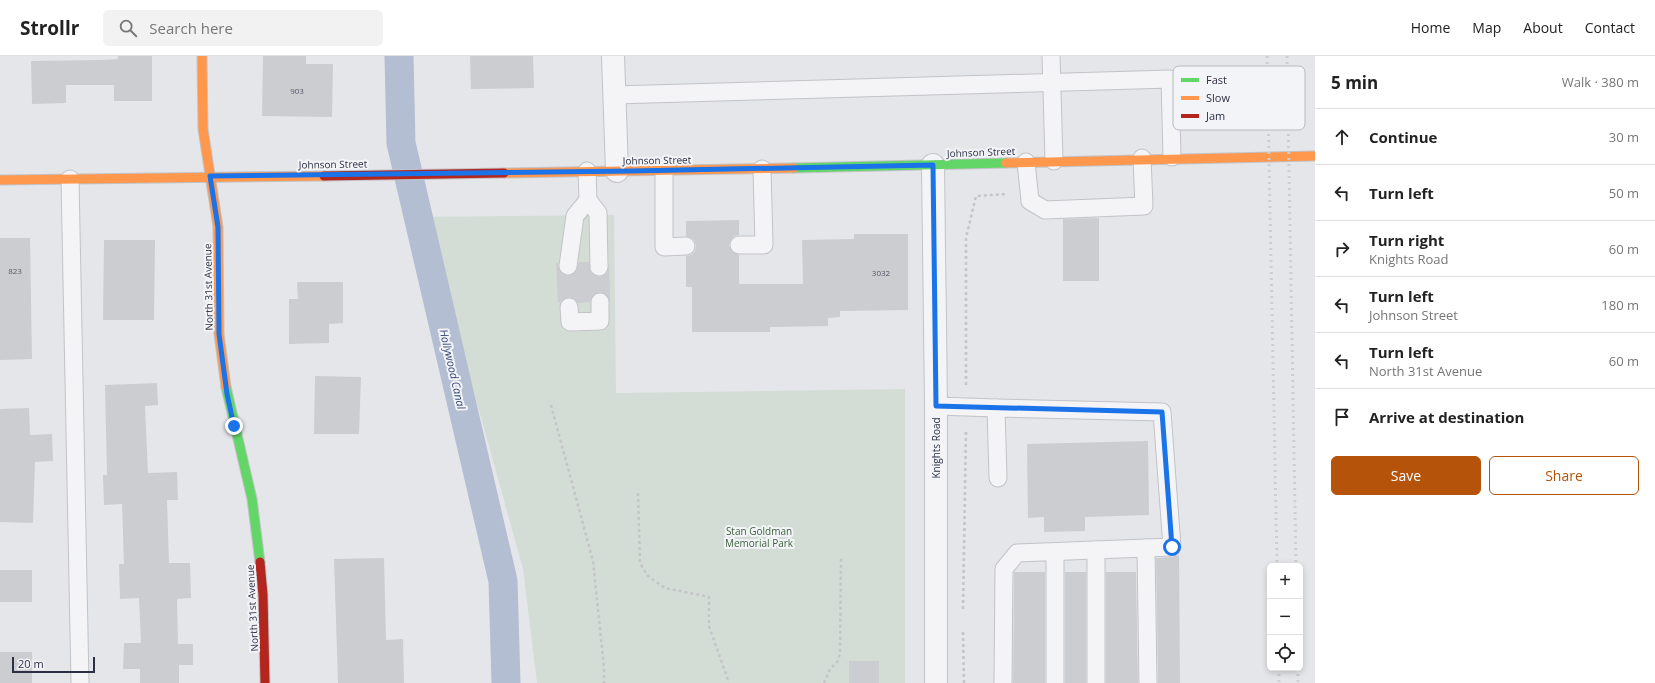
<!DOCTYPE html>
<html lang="en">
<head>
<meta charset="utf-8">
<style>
  :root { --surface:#fff; --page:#f2f2f2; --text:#222; --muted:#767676; --line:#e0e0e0; --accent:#b45309 }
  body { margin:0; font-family:"Open Sans",sans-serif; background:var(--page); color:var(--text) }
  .controls { position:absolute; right:12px; bottom:12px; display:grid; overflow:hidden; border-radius:6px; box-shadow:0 2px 6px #0003 }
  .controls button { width:36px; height:36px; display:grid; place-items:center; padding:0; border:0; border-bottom:1px solid var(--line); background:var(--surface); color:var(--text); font:20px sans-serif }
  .scale { position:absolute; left:12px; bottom:10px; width:83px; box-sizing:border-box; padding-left:4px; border:2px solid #2b3043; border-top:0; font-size:11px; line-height:14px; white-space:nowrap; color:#2b3043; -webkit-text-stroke:3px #f3f4f8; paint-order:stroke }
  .stop { position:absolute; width:12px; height:12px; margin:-9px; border:3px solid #1a73e8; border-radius:50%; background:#fff }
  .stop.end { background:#1a73e8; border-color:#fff; box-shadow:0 1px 4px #0008 }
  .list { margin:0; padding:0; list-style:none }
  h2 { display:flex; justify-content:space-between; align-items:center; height:52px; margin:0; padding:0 16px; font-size:17px }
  h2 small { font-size:13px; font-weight:400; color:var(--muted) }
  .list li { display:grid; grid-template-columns:26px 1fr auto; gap:12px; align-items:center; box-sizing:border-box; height:56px; padding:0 16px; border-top:1px solid var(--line) }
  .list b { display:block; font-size:15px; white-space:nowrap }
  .list p { margin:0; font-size:13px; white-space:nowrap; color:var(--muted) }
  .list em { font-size:13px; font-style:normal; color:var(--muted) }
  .actions { display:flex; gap:8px; padding:12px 16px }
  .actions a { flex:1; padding:9px 0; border:1px solid var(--accent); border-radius:6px; text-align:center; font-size:14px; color:var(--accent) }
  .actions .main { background:var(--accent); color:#fff }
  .icon { flex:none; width:22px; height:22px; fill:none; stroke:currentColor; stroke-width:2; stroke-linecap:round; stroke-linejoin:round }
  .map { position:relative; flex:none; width:1315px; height:627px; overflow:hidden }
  header { display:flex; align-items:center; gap:24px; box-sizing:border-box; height:56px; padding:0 20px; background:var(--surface); border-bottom:1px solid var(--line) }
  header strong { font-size:19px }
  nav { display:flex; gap:22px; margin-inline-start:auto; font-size:14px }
  .search { width:280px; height:36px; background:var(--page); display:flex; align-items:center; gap:10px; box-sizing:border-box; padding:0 14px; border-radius:6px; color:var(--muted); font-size:15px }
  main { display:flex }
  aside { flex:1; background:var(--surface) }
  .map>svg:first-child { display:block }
  .green { fill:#d4ddd5 }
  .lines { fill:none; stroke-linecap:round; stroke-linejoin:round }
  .canal { stroke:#b4bed3; stroke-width:29 }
  .building { fill:#cccdd1 }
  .lane-casing { stroke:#c2c3c7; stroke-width:19 }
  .street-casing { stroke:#c2c3c7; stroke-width:24 }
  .fast-casing { stroke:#c2c3c7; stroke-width:11 }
  .slow-casing { stroke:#c2c3c7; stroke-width:11 }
  .jam-casing { stroke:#c2c3c7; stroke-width:11 }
  .path { stroke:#c4c4c9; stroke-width:2.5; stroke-dasharray:3 3; stroke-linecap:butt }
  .lane { stroke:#f4f4f6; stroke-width:17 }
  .street { stroke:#f4f4f6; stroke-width:22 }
  .fast { stroke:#63d668; stroke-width:9 }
  .slow { stroke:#ff974d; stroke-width:9 }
  .jam { stroke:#b3261e; stroke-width:9 }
  .rail { stroke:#cdced1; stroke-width:3; stroke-dasharray:2 4; stroke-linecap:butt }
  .route { stroke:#1a73e8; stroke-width:5 }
  .labels { text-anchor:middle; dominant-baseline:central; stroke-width:4; stroke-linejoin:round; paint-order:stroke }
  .number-label { font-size:8px; fill:#555968 }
  .street-label { font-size:10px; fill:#2b3043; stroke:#f3f4f8 }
  .park-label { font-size:10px; fill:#395f38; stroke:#f3f4f8 }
  .water-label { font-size:11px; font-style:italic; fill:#354877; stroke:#f3f4f8 }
  .key { fill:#f3f4f8; stroke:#b7b9c2; stroke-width:1 }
  .key-label { font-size:11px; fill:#2b3043 }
</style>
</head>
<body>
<header>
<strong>Strollr</strong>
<div class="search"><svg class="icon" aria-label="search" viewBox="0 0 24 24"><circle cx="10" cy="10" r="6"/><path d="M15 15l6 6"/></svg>Search here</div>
<nav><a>Home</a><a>Map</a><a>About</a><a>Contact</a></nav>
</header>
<main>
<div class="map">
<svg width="1315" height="627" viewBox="0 0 1315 627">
  <rect width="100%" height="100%" fill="#e5e6e9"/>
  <!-- green -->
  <path class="green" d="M614,159L616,337L905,333V627H537L523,513L454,264L420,191L412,161Z"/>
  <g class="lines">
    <!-- canal -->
    <path class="canal" d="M399,0L401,87L503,525L506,627"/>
  </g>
  <!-- building -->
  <g class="building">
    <path d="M118,0H152V45H114V29H66V47L32,48L31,5L101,4L118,3Z"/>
    <path d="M263,0H306V8H333L332,61L262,60Z"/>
    <path d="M470,0H533L534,32L471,33Z"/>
    <path d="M1099,162V225H1063V163Z"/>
    <path d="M739,164V179L734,180L731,184L729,189L734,197L739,199V228H803L802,184L854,183V178H908V254L840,255V261L828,262V270L770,271V276H692V231H686V200L691,199L695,195L696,189L694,184L686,180V165Z"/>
    <path d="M0,182H30L32,303L0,304Z"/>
    <path d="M104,184H155L154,264H103Z"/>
    <path d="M609,205L610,246L605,238L600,236L592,241L590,246L578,247L574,242L569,241L558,247L556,207H558L559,213L562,218L567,220L576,216L579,206H589L591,216L595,220L600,221L608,216Z"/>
    <path d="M297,226H343V267L329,268V287L289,288V243H298Z"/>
    <path d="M315,320L361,321L359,378H314Z"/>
    <path d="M157,327L158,349L145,350L148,417L177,416L178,444H167L169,507H190L191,542L177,543L178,588H193V609H179V627H140V613H123L124,587H141L139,542L120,543L119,508H124L122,448L104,449L103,419H107L105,329Z"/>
    <path d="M29,352L30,379L52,378L53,405L35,406L33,467L0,466V353Z"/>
    <path d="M1148,385L1149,459L1085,461V475L1044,476V461L1028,462L1027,388Z"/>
    <path d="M1179,499L1180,627H1158L1156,502L1172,501Z"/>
    <path d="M384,502L386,584L403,583L404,627H338L334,503Z"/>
    <rect x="0" y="514" width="32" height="32"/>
    <path d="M1014,516H1045V627H1013Z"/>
    <rect x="1065" y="516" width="21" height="111"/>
    <path d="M1106,516H1136L1138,627H1106Z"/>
    <rect x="0" y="596" width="32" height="31"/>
    <rect x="849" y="605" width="30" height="22"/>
  </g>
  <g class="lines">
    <defs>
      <g id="lane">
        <path d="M1051,0L1054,105"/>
        <path d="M614,39L1170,23L1172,101"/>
        <path d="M1026,106L1030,145L1045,154L1144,150L1142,102"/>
        <path d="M664,114V191L686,190"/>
        <path d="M587,115L588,144L598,157L599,211"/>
        <path d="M70,123L80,627"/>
        <path d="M739,189H764L762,113"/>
        <path d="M568,210L575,160L588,144"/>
        <path d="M569,251L570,266L600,265V246"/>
        <path d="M936,350L996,352L998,422"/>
        <path d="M996,352L1162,356L1172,491L1017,497L1004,513L1003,627"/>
        <path d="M1146,492L1148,627"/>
        <path d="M1096,494V627"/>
        <path d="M1055,496V627"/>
      </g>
      <g id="street">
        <path d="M613,0L617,115"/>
        <path d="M933,109L936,350V627"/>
      </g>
      <g id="fast">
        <path d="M794,112L1006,107"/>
        <path d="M226,331L252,443L260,506"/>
      </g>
      <g id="slow">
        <path d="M202,0L203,73L218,171L219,278L226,331"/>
        <path d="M1006,107L1315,100"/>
        <path d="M504,117L794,112"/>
        <path d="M0,124L324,120"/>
      </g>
      <g id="jam">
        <path d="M324,120L504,117"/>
        <path d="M260,506L263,539L265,627"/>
      </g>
    </defs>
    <!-- lane casing -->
    <use href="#lane" class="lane-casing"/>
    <!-- street casing -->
    <use href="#street" class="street-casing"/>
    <!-- fast casing -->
    <use href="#fast" class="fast-casing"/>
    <!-- slow casing -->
    <use href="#slow" class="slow-casing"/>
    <!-- jam casing -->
    <use href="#jam" class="jam-casing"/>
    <!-- path -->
    <g class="path">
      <path d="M966,329V182L976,140L1007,138"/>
      <path d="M551,349L593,505L604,612V627"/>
      <path d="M638,437L640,507L648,520L665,532L709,541V570L729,627"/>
      <path d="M963,553L966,374"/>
      <path d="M963,576L964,627"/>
      <path d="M824,627L830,613L838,605L840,597L841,500"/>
    </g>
    <!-- lane -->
    <use href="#lane" class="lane"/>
    <!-- street -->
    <use href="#street" class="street"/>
    <!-- fast -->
    <use href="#fast" class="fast"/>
    <!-- slow -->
    <use href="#slow" class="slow"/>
    <!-- jam -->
    <use href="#jam" class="jam"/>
    <!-- rail -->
    <g class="rail">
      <path d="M1267,0L1277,510"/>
      <path d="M1287,0L1296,510"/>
      <path d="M1279,612V627"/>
      <path d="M1298,612V627"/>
    </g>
  </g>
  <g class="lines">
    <!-- route -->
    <path class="route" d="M234,370L227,338L219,278L218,171L210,120L632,115L933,109L936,350L1162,356L1172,491"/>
  </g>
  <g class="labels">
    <!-- number labels -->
    <g class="number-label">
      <text x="297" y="34">903</text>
      <text x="15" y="214">823</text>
      <text x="881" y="216">3032</text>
    </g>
    <!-- street labels -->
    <g class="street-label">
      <text transform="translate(981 96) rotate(-2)">Johnson Street</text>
      <text transform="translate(657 104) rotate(-1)">Johnson Street</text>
      <text transform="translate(333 108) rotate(-1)">Johnson Street</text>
      <text transform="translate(208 231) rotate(-91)">North 31st Avenue</text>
      <text transform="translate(936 392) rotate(-90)">Knights Road</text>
      <text transform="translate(252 552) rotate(-93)">North 31st Avenue</text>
    </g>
    <!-- park labels -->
    <g class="park-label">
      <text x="759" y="475">Stan Goldman<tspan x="759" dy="12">Memorial Park</tspan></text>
    </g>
    <!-- water labels -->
    <g class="water-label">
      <text transform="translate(453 313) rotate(77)">Hollywood Canal</text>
    </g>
  </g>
  <!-- legend -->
  <rect x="1173" y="10" width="132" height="64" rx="6" class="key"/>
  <rect x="1181" y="22" width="18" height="4" fill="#63d668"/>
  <rect x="1181" y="40" width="18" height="4" fill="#ff974d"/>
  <rect x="1181" y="58" width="18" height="4" fill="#b3261e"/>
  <g class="key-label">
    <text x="1206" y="28">Fast</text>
    <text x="1206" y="46">Slow</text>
    <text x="1206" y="64">Jam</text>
  </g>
</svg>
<div class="controls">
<button>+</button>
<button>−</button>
<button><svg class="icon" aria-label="locate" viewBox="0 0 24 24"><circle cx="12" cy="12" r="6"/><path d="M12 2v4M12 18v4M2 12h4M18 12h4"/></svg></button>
</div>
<div class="scale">20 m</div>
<div class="stop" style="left:1172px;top:491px"></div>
<div class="stop end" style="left:234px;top:370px"></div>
</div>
<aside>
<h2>5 min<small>Walk · 380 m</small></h2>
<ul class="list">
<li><svg class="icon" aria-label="ahead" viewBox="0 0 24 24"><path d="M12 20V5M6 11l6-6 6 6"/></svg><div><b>Continue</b></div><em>30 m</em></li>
<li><svg class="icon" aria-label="left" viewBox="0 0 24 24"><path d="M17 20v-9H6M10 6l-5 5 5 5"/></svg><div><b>Turn left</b></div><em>50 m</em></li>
<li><svg class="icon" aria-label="right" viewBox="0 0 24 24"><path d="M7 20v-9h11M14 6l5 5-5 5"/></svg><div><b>Turn right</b><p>Knights Road</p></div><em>60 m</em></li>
<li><svg class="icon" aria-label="left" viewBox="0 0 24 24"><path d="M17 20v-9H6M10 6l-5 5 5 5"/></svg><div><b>Turn left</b><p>Johnson Street</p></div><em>180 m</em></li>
<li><svg class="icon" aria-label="left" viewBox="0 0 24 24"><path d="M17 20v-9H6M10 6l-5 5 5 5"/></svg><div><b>Turn left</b><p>North 31st Avenue</p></div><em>60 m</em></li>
<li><svg class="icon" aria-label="arrive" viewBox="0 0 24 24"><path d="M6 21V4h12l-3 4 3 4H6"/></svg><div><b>Arrive at destination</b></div></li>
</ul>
<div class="actions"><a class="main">Save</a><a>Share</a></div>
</aside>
</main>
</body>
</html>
